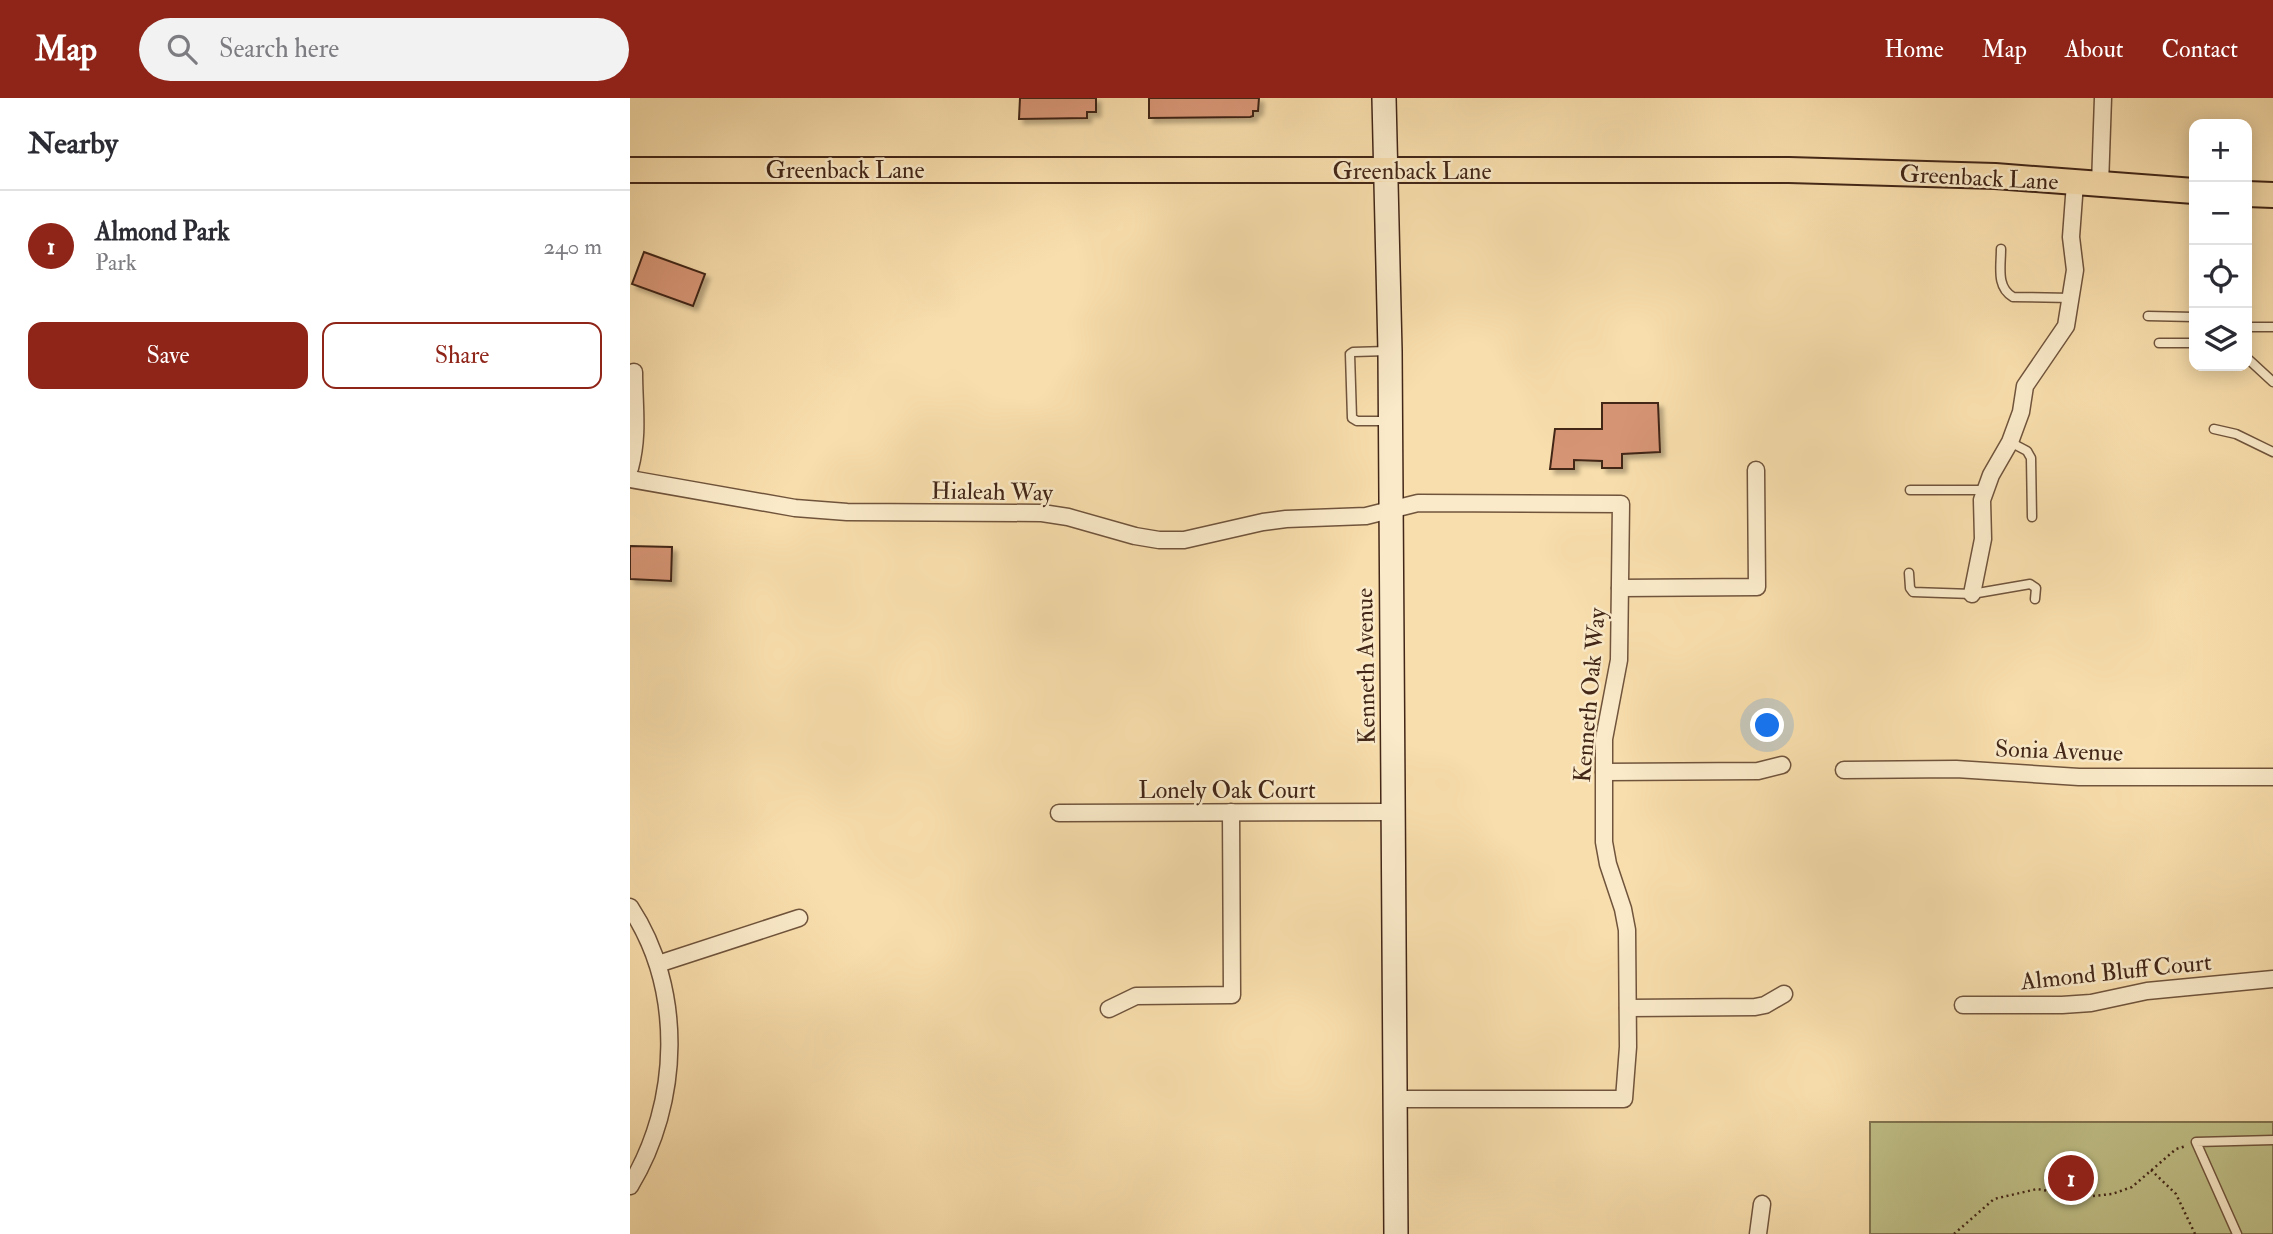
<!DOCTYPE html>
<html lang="en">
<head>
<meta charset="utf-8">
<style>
  :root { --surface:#fff; --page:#f2f2f3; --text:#2b2b33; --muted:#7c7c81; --line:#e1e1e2; --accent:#8f2418 }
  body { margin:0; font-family:"IM FELL Double Pica",serif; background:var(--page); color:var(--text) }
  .controls { position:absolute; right:21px; top:21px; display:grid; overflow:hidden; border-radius:14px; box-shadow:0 4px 18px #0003 }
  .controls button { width:63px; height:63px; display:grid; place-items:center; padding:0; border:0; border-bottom:2px solid var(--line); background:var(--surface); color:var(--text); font:35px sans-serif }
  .you { position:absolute; left:1138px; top:628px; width:24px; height:24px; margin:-18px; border:5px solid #fff; border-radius:50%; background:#1a73e8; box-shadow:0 0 0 10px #1a73e833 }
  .badge { display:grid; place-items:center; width:46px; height:46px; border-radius:50%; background:var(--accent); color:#fff; font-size:23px; font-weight:700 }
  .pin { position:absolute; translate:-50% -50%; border:4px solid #fff; box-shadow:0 2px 7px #0006 }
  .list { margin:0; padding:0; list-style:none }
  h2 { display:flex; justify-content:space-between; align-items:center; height:91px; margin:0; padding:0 28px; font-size:30px }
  h2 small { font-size:23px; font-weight:400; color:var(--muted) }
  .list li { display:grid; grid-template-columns:46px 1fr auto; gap:21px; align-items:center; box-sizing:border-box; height:112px; padding:0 28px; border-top:2px solid var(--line) }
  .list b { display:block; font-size:26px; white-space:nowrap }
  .list p { margin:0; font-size:23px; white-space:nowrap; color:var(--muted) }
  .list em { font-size:23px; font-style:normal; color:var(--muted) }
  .actions { display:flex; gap:14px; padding:21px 28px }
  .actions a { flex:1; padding:16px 0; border:2px solid var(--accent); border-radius:14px; text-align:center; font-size:24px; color:var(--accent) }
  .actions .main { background:var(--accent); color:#fff }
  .icon { flex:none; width:38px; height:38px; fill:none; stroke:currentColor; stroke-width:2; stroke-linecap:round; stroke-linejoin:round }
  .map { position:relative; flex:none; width:1643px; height:1136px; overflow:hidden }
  header { display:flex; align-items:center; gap:42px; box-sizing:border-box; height:98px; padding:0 35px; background:var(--accent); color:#fff }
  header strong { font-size:33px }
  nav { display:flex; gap:38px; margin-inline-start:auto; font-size:24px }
  .search { width:490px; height:63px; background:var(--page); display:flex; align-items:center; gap:18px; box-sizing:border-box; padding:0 24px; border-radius:38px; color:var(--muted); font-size:26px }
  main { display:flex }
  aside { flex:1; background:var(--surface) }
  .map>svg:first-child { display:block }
  .green { fill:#c0c087; stroke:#81734f; stroke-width:2 }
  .building { fill:#d69575; stroke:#422617; stroke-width:2; filter:url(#shadow) }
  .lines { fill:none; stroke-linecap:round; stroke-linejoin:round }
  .lane-casing { stroke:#70543c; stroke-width:11 }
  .street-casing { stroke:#70543c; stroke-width:19 }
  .secondary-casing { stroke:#422617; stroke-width:26 }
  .primary-casing { stroke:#422617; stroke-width:28 }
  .path { stroke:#422617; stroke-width:2.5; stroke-dasharray:2 3.5; stroke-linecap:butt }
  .lane { stroke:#faeac9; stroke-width:8 }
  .street { stroke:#faeac9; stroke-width:16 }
  .secondary { stroke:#faeac9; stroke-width:23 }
  .primary { stroke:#f8deac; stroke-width:24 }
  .labels { text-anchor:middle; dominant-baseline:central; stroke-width:5; stroke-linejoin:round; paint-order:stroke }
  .street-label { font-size:24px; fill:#422617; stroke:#faeac9 }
</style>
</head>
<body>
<header>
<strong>Map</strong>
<div class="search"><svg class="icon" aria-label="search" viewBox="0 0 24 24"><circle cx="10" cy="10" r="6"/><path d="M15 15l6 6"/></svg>Search here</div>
<nav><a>Home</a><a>Map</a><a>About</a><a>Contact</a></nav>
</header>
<main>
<aside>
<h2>Nearby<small></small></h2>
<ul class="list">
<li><span class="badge">1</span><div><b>Almond Park</b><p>Park</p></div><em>240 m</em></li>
</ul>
<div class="actions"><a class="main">Save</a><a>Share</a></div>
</aside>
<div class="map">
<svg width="1643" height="1136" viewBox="0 0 1643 1136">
  <defs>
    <filter id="shadow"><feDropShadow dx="4.5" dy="4.5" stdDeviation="2" flood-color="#0004"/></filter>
  </defs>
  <rect width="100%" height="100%" fill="#f8deac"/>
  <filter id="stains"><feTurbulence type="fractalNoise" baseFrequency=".00286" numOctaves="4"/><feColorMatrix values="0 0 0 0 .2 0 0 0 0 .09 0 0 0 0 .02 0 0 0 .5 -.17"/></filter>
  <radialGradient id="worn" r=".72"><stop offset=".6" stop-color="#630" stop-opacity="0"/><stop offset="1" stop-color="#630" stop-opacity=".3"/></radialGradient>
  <!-- green -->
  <rect class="green" x="1240" y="1024" width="403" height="112"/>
  <!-- building -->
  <g class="building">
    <path d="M390,0H466V14H457V20L389,21Z"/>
    <path d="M519,0H629L628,13H623V18L620,19L519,20Z"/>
    <path d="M14,154L75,176L63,208L2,186Z"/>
    <path d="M972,305H1028L1030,354L992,356V370H972V363L944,362V371H920L925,331H972Z"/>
    <path d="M0,448L42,449L41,483L0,481Z"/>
  </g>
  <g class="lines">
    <defs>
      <g id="lane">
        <path d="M1371,151C1371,169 1366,189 1383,199L1442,200"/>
        <path d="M1518,218L1564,219"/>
        <path d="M1617,229H1643"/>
        <path d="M1529,245H1564"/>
        <path d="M1617,260L1643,284"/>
        <path d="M757,323H727L722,320L720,256L723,254L757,253"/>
        <path d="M1584,331L1606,336L1643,354"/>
        <path d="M1380,344L1397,353L1401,360L1402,419"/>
        <path d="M1280,392H1356"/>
        <path d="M1279,475L1280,490L1283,494L1342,496L1400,486L1406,490L1405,501"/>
        <path d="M1607,1136L1566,1044L1643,1042"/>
      </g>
      <g id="street">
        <path d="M1470,87L1473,0"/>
        <path d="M0,370C9,336 4,308 4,274"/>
        <path d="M0,381L165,410L217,414L412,415L438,419L505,438L529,442H554L633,424L656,421L736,418L788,405L991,406L989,562L974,641V744L978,766L993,811L997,832L998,949L994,1001H765"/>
        <path d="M990,490L1127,489L1126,372"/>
        <path d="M1342,496L1353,441L1352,402L1361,377L1380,344L1391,314L1395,288L1436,228L1445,172L1441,139L1445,85"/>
        <path d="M1214,672L1326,671L1449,679H1643"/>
        <path d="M974,674L1128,673L1152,667"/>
        <path d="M429,715L764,714"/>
        <path d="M0,809C54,891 51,1004 0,1088"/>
        <path d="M28,866L169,820"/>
        <path d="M1333,907H1432L1461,905L1517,893L1643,881"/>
        <path d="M998,910L1125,909L1135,907L1154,896"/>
        <path d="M479,911L506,898L602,897L601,714"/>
        <path d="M1128,1136L1132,1106"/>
      </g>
      <path id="secondary" d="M754,0L760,253L766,1136"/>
      <g id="primary">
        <path d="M0,72H1159L1365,78L1564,93"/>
        <path d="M1617,96L1643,97"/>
      </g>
    </defs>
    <!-- lane casing -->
    <use href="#lane" class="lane-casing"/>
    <!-- street casing -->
    <use href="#street" class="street-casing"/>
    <!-- secondary casing -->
    <use href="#secondary" class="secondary-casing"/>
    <!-- primary casing -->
    <use href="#primary" class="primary-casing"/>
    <!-- path -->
    <g class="path">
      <path d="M1521,1072L1546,1096L1565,1136"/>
      <path d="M1324,1136L1364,1101L1407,1091L1453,1099L1482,1096L1502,1089L1546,1051L1556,1048"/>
    </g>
    <!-- lane -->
    <use href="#lane" class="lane"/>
    <!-- street -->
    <use href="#street" class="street"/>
    <!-- secondary -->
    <use href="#secondary" class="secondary"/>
    <!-- primary -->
    <use href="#primary" class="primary"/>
  </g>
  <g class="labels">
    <!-- street labels -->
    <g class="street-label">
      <text x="215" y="72">Greenback Lane</text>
      <text x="782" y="73">Greenback Lane</text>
      <text transform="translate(1349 80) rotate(3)">Greenback Lane</text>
      <text transform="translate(362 394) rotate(1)">Hialeah Way</text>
      <text transform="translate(736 568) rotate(-91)">Kenneth Avenue</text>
      <text transform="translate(960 597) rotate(-85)">Kenneth Oak Way</text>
      <text transform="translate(1429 653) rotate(2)">Sonia Avenue</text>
      <text x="597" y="692">Lonely Oak Court</text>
      <text transform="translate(1486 874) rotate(-6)">Almond Bluff Court</text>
    </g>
  </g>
  <rect width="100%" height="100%" filter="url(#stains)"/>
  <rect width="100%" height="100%" fill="url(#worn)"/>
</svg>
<div class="controls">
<button>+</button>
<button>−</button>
<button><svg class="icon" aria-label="locate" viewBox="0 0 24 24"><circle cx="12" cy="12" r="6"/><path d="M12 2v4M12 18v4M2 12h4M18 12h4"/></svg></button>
<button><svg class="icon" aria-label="layers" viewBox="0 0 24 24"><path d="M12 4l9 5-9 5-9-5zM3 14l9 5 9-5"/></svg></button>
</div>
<div class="you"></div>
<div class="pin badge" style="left:1441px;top:1080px">1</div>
</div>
</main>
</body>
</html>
